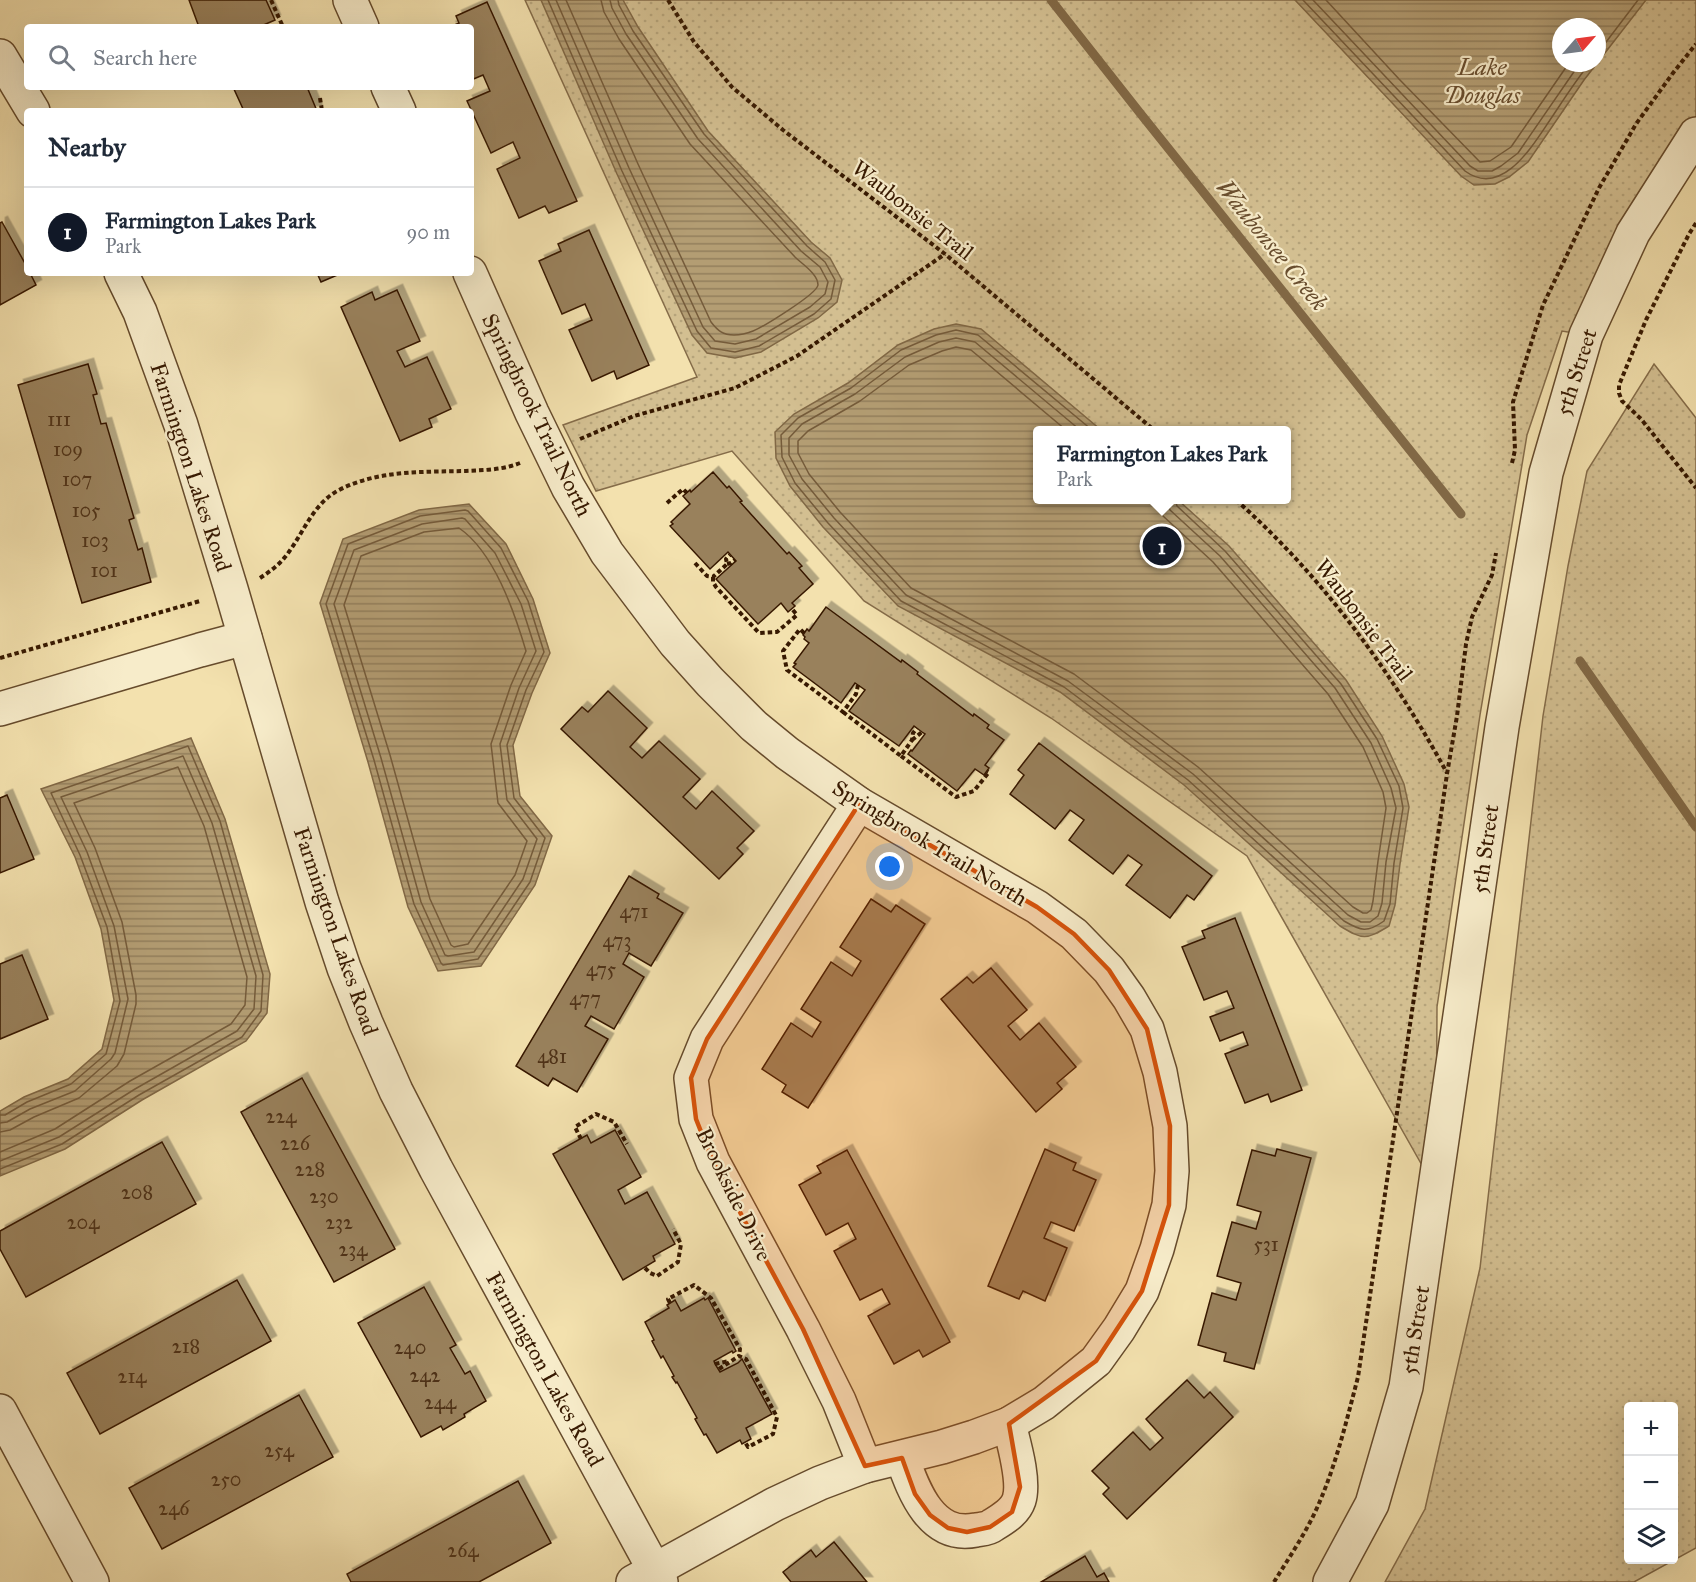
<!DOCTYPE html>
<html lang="en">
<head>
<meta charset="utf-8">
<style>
  :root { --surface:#fff; --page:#f6f6f7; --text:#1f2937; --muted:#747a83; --line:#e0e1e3; --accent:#111827 }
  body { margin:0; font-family:"IM FELL Great Primer",serif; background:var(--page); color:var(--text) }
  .controls { position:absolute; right:18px; bottom:18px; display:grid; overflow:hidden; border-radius:6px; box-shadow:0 6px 24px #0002 }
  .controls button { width:54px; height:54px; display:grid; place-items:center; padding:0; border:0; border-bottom:2px solid var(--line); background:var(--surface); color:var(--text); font:30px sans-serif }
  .compass { position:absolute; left:1552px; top:18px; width:54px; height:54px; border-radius:50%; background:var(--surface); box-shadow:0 6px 24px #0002; rotate:62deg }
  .you { position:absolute; left:890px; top:867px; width:21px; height:21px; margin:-15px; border:4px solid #fff; border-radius:50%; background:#1a73e8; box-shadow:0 0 0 9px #1a73e833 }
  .badge { display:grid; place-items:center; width:39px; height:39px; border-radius:50%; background:var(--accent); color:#fff; font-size:20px; font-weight:700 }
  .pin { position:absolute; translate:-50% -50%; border:3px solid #fff; box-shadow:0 2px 6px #0006 }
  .popup { position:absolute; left:1033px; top:426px; width:258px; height:78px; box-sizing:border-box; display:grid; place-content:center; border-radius:6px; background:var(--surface); filter:drop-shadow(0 2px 4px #0005); font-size:20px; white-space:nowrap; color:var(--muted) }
  .popup b { font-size:22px; color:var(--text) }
  .popup::after { content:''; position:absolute; left:50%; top:100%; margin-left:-12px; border:12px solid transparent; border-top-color:var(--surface) }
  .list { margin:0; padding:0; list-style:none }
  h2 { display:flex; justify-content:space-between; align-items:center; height:78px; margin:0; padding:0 24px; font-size:26px }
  h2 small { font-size:20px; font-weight:400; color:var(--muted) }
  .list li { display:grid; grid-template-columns:39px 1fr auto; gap:18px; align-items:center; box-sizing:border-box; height:90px; padding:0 24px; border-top:2px solid var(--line) }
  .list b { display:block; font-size:22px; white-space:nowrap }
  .list p { margin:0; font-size:20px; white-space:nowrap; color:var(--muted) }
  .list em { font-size:20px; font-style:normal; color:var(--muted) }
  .icon { flex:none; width:33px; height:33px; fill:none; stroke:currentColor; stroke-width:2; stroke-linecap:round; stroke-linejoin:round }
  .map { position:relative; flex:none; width:1696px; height:1582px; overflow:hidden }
  .search { position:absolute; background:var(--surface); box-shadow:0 6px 24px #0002; left:24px; top:24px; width:450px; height:66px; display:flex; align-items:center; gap:15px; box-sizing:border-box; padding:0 21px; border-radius:6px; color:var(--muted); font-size:22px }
  .panel { position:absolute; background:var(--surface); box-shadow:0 6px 24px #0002; left:24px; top:108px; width:450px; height:168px; border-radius:6px }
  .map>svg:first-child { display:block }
  .grass { fill:url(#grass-dots); stroke:#856c49; stroke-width:1.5; fill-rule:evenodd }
  .water { fill:url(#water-rules); stroke:#816845; stroke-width:1.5; fill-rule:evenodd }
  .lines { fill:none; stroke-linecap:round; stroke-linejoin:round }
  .shore { stroke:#755b3a; stroke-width:1.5 }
  .stream { stroke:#816845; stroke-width:9 }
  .building { fill:#99815b; stroke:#371901; stroke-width:1.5; filter:url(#shadow) }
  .minor-casing { stroke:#664b2c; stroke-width:36 }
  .path { stroke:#371901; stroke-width:4; stroke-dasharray:4.5 3; stroke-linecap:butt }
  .minor { stroke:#f7ecca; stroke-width:33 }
  .marked { fill:#d6530b; fill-opacity:0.2; stroke:#d6530b; stroke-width:4.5; stroke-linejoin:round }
  .labels { text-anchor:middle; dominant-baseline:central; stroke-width:4.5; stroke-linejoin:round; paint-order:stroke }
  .number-label { font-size:20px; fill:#503318 }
  .street-label { font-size:22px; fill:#371901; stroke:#f7ecca }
  .water-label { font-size:24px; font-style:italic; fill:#694e2f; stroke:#f7ecca }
</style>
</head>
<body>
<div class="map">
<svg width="1696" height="1582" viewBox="0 0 1696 1582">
  <defs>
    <pattern id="grass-dots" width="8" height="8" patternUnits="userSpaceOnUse" patternTransform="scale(1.5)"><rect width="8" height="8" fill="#d3bf91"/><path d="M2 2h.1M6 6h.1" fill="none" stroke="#b6a47b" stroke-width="1.8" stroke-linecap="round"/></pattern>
    <pattern id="water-rules" width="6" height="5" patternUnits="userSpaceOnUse" patternTransform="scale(1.5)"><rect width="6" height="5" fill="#b39d73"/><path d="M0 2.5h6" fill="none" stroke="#927f5c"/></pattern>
    <filter id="shadow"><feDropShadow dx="5.5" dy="-5.5" stdDeviation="0" flood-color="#0004"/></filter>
  </defs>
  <rect width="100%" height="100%" fill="#f3e1ae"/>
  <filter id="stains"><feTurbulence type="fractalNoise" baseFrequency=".00333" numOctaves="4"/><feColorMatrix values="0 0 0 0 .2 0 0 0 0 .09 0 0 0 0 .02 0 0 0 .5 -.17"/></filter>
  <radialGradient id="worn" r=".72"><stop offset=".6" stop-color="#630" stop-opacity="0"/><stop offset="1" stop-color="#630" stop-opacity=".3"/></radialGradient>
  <!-- grass -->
  <g class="grass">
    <path d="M525,0H1696V134L1586,335L1562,331L1527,435L1480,715L1437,1007L1436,1190L1247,856L1051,718L864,601L732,451L596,491L563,425L697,377ZM1561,27H1597V63H1561ZM1038,430H1286V500H1038Z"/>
    <path d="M1654,364L1696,418V1548L1634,1582H1385L1425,1509L1480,1268L1543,716L1568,566L1587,471ZM1674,1406V1560H1628V1406Z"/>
  </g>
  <!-- water -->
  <g class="water">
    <path d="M541,0H623L638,27L708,131L811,242L830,258L842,280L837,302L818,318L761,352L735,358L707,353L692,335L617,174Z"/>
    <path d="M1295,0H1646L1584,80L1528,162L1509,177L1495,184L1474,185L1461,176ZM1561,27H1597V63H1561Z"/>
    <path d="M956,324L981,329L1101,430H1038V500H1178L1229,546L1346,680L1382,736L1404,784L1409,807L1400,864L1395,905L1389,926C1366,940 1363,940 1340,926L1184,785L1060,692L898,606L823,527L790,486L776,458L775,432L794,414L848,383L898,345L934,329Z"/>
    <path d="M469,504L506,544L533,599L550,653L532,693L513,745L520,796L552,836L535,885L481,966L438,971L408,907L368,762L320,603L343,539L419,510Z"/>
    <path d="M191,738L225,819L270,974L267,1013L246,1041L142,1100L65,1149L0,1176V1111L24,1097L68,1079L102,1049L114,1000L101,929L75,857L41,789Z"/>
  </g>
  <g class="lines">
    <!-- shore -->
    <g class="shore">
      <path d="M548,0L622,171L697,331L711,348L735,352L759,346L814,314L831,299L835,280L825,262L807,246L704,134L633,31L619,5L618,0"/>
      <path d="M556,0L629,168L703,327L715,341L735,344L756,339L810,307L825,294L828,282L820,267L801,251L698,139L626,34L612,8L610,0"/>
      <path d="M566,0L638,164L711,322C718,331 723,335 734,335C740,335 748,333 753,331C763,327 817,294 818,285C818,274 802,264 795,257L690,144L619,39L604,12L601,0"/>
      <path d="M1303,0L1465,171C1503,199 1534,143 1552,117C1564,99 1576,80 1590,63"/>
      <path d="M1313,0L1470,166L1478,171H1492L1501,166L1518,153L1580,63"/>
      <path d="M1326,0L1399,79L1480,162L1490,161L1511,147L1569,63"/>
      <path d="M1597,54L1638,0"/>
      <path d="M1066,430L971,350L956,347L942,351L909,365L860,401L808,431L798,441V453L809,474L840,512L911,588L1074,674L1198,767L1353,907L1363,913H1367L1371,910L1373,901L1378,861L1386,808L1383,792L1363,747L1328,694L1213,562L1163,516L1159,508L1158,500"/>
      <path d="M1080,430L975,342L956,338L939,342L905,357L855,394L802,424L789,438V455L802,479L834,518L906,595L1068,681L1193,774L1348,915L1361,922H1370L1378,916L1382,903L1386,862L1396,808L1391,788L1371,743L1335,688L1220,556L1170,510L1167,500"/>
      <path d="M1092,430L978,335L956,330L936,335L901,350L851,388L798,418L781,435L782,457L795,483L828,523L901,601L1064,687L1188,780L1344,921C1361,931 1367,933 1384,921L1390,904L1394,863L1403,808L1399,786L1377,739L1341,684L1225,551L1177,506L1175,500"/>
      <path d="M465,510L468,511L501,548L528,601L544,652L526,690L507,745L514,798L545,838L530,882L478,959L443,965L441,963L414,904L374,760L326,604L348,544L420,516Z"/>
      <path d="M462,518L465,519L495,553L521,604L536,651L519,688L500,744L507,800L537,839L523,879L474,952L448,956L445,955L421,902L381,758L334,604L354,550L422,524Z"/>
      <path d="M459,528C494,552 514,611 526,651L511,685L491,744L498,803L527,841L515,875L468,944L454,947L451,945L430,899L390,755L344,605L361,556L424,532Z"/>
      <path d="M0,1115H5L27,1102L71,1084L106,1054L120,1001L107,927L80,855L51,793L188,746L220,821L263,975L261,1011L242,1037L139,1095L62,1144L0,1169"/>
      <path d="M0,1123L7,1122L30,1109L75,1091L111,1059L115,1053L128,999L114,926L87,852L61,797L183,756L212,823L256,976L254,1009L237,1031L135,1089L59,1137L0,1161"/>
      <path d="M0,1132L10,1130L34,1117L79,1098L117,1066L124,1054L136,1004V995L122,922L95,848L74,803L178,767L204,826L247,977L245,1005L231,1024L130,1081L55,1129L0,1152"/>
    </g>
    <!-- stream -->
    <g class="stream">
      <path d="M1051,0L1140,113L1461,514"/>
      <path d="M1580,661L1696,827"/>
    </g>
  </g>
  <!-- building -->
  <g class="building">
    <path d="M189,0H266L275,20L259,27H199Z"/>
    <path d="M487,2L577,201L549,213L545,206L519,218L497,169L520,158L513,142L491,153L467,101L490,91L483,75L471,80V27H450L459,23L456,16Z"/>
    <path d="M233,87H307L317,111H244Z"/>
    <path d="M2,222L27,267V273H30L36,285L0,305V223Z"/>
    <path d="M589,230L649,365L617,379L614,371L592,381L569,330L592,320L585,304L562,314L539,261L561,251L558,244Z"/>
    <path d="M317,273H342L321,282Z"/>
    <path d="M397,290L420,341L397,351L405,367L427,357L451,409L429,419L432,427L400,441L341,307L372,292L375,300Z"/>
    <path d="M88,364L97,394L93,395L101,424L106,423L134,518L129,520L138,550L142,548L151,582L82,603L18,385Z"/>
    <path d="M713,472L727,488L729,486L742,501L740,502L787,554L789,552L802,566L799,568L813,584L792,603L795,606L788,612L781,603L758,624L716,579L736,561L728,552L710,569L670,526L673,524L671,522L690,504L683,496L690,490L691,492Z"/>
    <path d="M826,607L901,662L902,660L918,672L917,674L973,716L974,714L989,725L987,728L1004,740L985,765L989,768L984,775L975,769L957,791L908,754L911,750L912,751L925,734L922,732L914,726L899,746L849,711L865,690L858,685L855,683L841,703L793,667L796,664L794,663L809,643L804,639L805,637L803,635L807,629L809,631Z"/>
    <path d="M608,691L647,728L630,747L642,758L659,741L700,779L683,797L696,809L712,791L754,831L737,848L743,854L719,879L561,729L582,707L588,712Z"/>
    <path d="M1039,743L1212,876L1194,900L1187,895L1170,918L1126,885L1142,865L1128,855L1113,874L1069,840L1084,820L1070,810L1055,829L1010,794L1024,775L1018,770Z"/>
    <path d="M7,795L34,859L0,873V798Z"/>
    <path d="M629,876L659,894L657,898L683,913L651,966L629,953L623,964L644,977L614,1029L591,1016L585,1026L608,1039L577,1092L553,1078L548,1086L516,1066Z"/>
    <path d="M871,899L891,912L896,905L925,924L808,1108L782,1092L786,1085L762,1069L791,1023L812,1037L821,1022L801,1009L831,962L852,976L861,961L840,947Z"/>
    <path d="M1235,918L1302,1090L1271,1102L1268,1094L1245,1103L1225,1054L1248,1045L1243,1032L1220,1041L1210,1017L1234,1008L1227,991L1204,1000L1182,947L1205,938L1202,931Z"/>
    <path d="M22,955L48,1019L0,1039V964Z"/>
    <path d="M991,968L1027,1010L1008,1026L1020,1040L1039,1023L1076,1067L1057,1083L1062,1089L1036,1112L941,999L967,977L973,983Z"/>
    <path d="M302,1078L395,1249L334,1282L241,1112Z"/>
    <path d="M615,1130L641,1177L618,1190L625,1204L647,1192L675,1244L653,1256L655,1261L623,1280L553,1154L587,1135L591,1143Z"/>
    <path d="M162,1142L196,1204L26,1297L0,1249V1231Z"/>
    <path d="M1045,1149L1076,1163L1073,1170L1096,1180L1074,1231L1051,1222L1044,1238L1067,1248L1045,1301L1023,1291L1019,1299L988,1286Z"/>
    <path d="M1277,1149L1311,1158L1254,1369L1224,1361L1226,1353L1198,1345L1212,1293L1236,1300L1241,1283L1217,1276L1232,1222L1256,1229L1261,1212L1237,1205L1252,1150L1275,1156Z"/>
    <path d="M847,1150L950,1342L923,1357L919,1350L894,1364L868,1316L890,1304L882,1289L860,1300L834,1251L856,1239L848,1223L826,1235L799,1185L821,1173L817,1166Z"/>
    <path d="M237,1280L271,1341L100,1434L67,1373Z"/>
    <path d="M424,1287L456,1345L450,1348L465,1374L470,1371L486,1401L464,1414L465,1417L443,1430L441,1426L421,1437L358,1323Z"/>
    <path d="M704,1298L705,1300L708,1298L736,1351L733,1353L732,1351L714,1361L715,1364L720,1372L738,1363L742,1359L772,1414L746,1428L751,1439L742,1444L740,1440L717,1453L706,1434L704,1435L695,1419L697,1418L677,1382L676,1383L672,1377L674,1376L663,1356L661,1358L652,1341L654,1340L645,1322L669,1308L667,1305L675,1300L681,1311Z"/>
    <path d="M1187,1380L1204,1398L1210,1392L1233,1417L1127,1519L1103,1494L1109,1488L1092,1471L1133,1432L1150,1450L1163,1438L1146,1419Z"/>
    <path d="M299,1395L333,1457L162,1549L129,1488Z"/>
    <path d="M518,1481L551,1543L479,1582H351L347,1574Z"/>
    <path d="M834,1542L867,1582H791L783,1572L811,1550L816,1557Z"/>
    <path d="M1085,1556L1097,1577L1104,1573L1109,1582H1041Z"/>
  </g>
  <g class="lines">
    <defs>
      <g id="minor">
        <path d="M350,0L362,27"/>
        <path d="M0,56L33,111"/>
        <path d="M388,87L399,111"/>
        <path d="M121,273L140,312L181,425L231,589L322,902L344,968L366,1023L396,1091L436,1169L661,1582"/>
        <path d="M470,273L532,413L568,487L607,553L675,643L710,682L754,726L787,753L859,804L1037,907L1074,934L1109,970L1129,998L1147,1029L1160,1072L1170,1126L1172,1171L1169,1205L1157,1249L1142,1291L1119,1329L1096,1361L1044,1403L1009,1424L974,1437L942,1447L865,1466L820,1483L775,1504L633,1582"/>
        <path d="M0,709L200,650L245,638"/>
        <path d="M859,804L707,1039L691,1078L696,1119L713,1162L803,1329L839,1401L865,1466"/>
        <path d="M0,1411L92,1582"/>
        <path d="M902,1458C914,1491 931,1539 976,1530C982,1529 988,1529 993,1525C1003,1519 1015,1512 1019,1500C1025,1481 1014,1444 1009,1424"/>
        <path d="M1330,1582L1372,1504L1406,1387L1502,727L1546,473L1586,335L1633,233L1696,134"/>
      </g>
    </defs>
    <!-- minor casing -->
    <use href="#minor" class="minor-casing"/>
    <!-- path -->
    <g class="path">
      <path d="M271,0L283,27"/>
      <path d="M668,0L694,42L732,87L783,130L945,254L1154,430"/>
      <path d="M320,98L322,111"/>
      <path d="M1696,223L1689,234L1646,320L1619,385V393L1622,401L1641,419L1696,488"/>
      <path d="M580,439L634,416L735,388L797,356L945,254"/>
      <path d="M1512,463L1515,450L1513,402L1543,305L1599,188L1636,124L1673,73L1696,44"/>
      <path d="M1236,500C1322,576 1392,672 1447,773"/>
      <path d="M667,503L683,489L687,493"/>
      <path d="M695,563L707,576L713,577L727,564L726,559L730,555"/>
      <path d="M727,564L731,563L735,560"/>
      <path d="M713,577V582L716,587L759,633L777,632L797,615L792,609"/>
      <path d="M260,578C269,572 278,566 285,557C303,535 312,504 339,490C378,470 423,472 466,471C484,470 503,470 520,463"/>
      <path d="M804,633L800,629L783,651L787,670L843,712L856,694L858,685"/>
      <path d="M0,658L200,601"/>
      <path d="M843,712L901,756L912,740L913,733L917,728"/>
      <path d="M912,740L922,732"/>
      <path d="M901,756L956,797L974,791L989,772L987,771"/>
      <path d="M581,1139L575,1127L596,1114L614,1122L627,1144"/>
      <path d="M645,1268L650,1273L657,1276L678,1262L681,1244L673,1229"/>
      <path d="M670,1303L668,1299L694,1285L711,1298L740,1349L739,1356"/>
      <path d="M715,1364L729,1361"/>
      <path d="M719,1369L739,1356L746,1359L777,1417L773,1434L748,1447L745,1442"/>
      <path d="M1274,1582C1290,1556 1308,1530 1320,1501C1337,1461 1347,1419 1358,1377L1447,774L1457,716L1466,644L1472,617L1492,575L1496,553"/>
    </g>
    <!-- minor -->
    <use href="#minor" class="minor"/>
  </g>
  <!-- marked area -->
  <path class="marked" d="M859,804L1037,907L1074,934L1109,970L1147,1029L1170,1126L1169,1205L1142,1291L1096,1361L1009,1424L1020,1487L1012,1512L990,1527L967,1532L948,1528L930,1515L915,1494L902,1458L865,1466L803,1329L713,1162L696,1119L691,1078L707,1039Z"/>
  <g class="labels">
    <!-- number labels -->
    <g class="number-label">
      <text x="59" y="419">111</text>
      <text x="68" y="449">109</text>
      <text x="77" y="479">107</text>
      <text x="86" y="510">105</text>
      <text x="95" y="540">103</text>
      <text x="104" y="570">101</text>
      <text x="634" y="911">471</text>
      <text x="617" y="940">473</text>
      <text x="601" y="969">475</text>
      <text x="585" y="998">477</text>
      <text x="552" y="1056">481</text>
      <text x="281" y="1116">224</text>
      <text x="295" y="1143">226</text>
      <text x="310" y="1169">228</text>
      <text x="137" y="1192">208</text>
      <text x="324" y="1196">230</text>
      <text x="83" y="1222">204</text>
      <text x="339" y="1222">232</text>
      <text x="1266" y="1244">531</text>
      <text x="353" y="1249">234</text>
      <text x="186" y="1346">218</text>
      <text x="410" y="1347">240</text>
      <text x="425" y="1375">242</text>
      <text x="132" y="1376">214</text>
      <text x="440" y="1402">244</text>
      <text x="279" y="1450">254</text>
      <text x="226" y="1479">250</text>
      <text x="174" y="1508">246</text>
      <text x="463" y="1550">264</text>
    </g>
    <!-- street labels -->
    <g class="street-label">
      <text transform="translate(913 210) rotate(38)">Waubonsie Trail</text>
      <text transform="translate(1576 372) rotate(-72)">5th Street</text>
      <text transform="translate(537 415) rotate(64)">Springbrook Trail North</text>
      <text transform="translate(191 467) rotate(72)">Farmington Lakes Road</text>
      <text transform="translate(1364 620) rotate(53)">Waubonsie Trail</text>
      <text transform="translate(930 843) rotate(31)">Springbrook Trail North</text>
      <text transform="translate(1485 849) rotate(-82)">5th Street</text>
      <text transform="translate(336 931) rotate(71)">Farmington Lakes Road</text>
      <text transform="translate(734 1194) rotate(64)">Brookside Drive</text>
      <text transform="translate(1415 1330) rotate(-81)">5th Street</text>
      <text transform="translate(545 1369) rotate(61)">Farmington Lakes Road</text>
    </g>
    <!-- water labels -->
    <g class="water-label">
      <text x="1482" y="67">Lake<tspan x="1482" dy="28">Douglas</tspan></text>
      <text transform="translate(1272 245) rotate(51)">Waubonsee Creek</text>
    </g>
  </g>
  <rect width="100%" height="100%" filter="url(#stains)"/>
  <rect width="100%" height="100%" fill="url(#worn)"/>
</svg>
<div class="controls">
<button>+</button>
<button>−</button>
<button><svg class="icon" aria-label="layers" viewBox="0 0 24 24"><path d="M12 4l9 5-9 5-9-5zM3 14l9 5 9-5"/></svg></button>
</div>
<svg class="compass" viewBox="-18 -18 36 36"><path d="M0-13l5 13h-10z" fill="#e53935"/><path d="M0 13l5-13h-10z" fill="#747a83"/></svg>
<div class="you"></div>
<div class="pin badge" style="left:1162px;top:546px">1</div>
<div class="popup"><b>Farmington Lakes Park</b>Park</div>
<div class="search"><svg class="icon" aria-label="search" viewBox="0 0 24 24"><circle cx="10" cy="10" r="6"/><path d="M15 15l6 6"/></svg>Search here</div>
<section class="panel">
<h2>Nearby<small></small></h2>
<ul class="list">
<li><span class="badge">1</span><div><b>Farmington Lakes Park</b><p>Park</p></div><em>90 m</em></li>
</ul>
</section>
</div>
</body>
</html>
